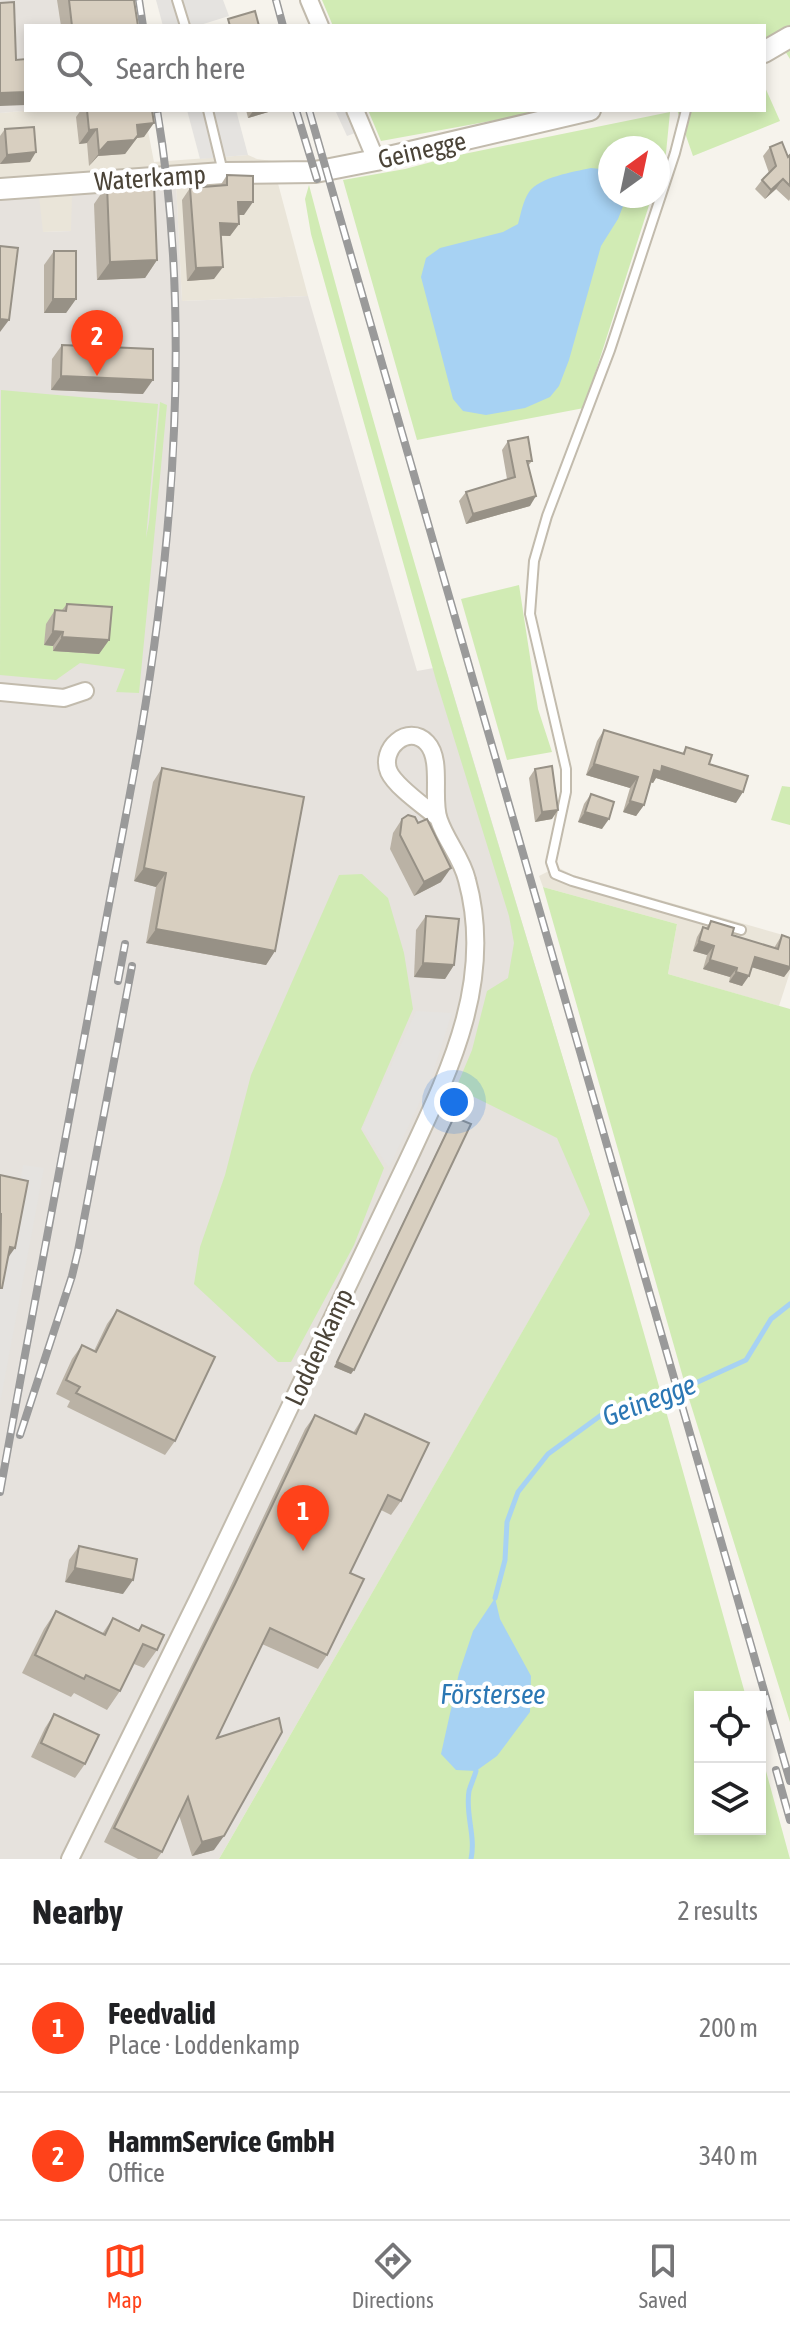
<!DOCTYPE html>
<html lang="en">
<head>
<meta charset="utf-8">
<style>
  :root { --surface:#fff; --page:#f2f2f2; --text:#202124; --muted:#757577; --line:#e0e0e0; --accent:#ff421a }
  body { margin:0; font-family:"Asap Condensed",sans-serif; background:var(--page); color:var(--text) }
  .controls { position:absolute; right:24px; bottom:24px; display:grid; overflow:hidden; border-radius:0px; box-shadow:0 4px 12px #0003 }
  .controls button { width:72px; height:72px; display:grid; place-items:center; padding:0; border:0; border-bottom:2px solid var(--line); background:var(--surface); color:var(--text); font:40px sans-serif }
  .compass { position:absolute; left:598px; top:136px; width:72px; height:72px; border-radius:50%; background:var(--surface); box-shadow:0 4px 12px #0003; rotate:33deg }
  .you { position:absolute; left:454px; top:1102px; width:28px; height:28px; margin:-20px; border:6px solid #fff; border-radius:50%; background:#1a73e8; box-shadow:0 0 0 12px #1a73e833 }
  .badge { display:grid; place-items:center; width:52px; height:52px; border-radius:50%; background:var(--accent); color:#fff; font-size:26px; font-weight:700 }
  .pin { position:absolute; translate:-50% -66px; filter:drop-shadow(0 2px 4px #0008) }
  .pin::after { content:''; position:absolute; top:42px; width:28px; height:24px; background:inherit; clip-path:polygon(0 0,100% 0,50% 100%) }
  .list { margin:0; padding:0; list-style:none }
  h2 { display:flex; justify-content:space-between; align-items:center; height:104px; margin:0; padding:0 32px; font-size:34px }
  h2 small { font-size:26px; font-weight:400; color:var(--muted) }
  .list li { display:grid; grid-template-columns:52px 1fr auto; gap:24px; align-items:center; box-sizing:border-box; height:128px; padding:0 32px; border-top:2px solid var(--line) }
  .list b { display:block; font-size:30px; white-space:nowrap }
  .list p { margin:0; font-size:26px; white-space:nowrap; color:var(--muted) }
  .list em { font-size:26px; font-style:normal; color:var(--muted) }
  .icon { flex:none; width:44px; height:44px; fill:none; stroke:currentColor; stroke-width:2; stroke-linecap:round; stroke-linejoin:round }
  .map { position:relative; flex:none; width:790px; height:1859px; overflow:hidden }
  .search { position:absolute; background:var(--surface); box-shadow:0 4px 12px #0003; left:24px; right:24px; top:24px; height:88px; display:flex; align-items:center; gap:20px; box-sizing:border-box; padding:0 28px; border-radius:0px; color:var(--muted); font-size:30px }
  .sheet { height:360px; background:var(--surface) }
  nav { display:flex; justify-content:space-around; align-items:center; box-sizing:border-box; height:112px; border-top:2px solid var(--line); background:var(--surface); font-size:22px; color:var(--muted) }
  nav a { display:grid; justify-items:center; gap:4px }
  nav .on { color:var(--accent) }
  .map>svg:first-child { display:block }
  .residential { fill:#eae5d9 }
  .industrial { fill:#e6e2dd }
  .green { fill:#d1ebb4 }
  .parking { fill:#e5e3e0 }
  .water { fill:#a7d2f3 }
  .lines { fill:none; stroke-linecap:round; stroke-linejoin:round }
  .stream { stroke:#a7d2f3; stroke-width:5 }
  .service-casing { stroke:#c2bbad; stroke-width:12 }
  .minor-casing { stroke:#c2bbad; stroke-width:20 }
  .tertiary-casing { stroke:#c2bbad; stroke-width:24 }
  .service { stroke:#fff; stroke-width:8 }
  .minor { stroke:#fff; stroke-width:16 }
  .tertiary { stroke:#fff; stroke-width:20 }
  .rail-casing { stroke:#9a9a9a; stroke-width:8 }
  .rail { stroke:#fff; stroke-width:5; stroke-dasharray:15; stroke-linecap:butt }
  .wall { fill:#bab2a5 }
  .shaded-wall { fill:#979186 }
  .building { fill:#d8cfc0; stroke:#979186; stroke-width:2 }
  .labels { text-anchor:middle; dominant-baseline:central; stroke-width:8; stroke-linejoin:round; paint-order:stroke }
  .street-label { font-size:26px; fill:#4b4438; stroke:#fff }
  .water-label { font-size:28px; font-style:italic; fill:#2b77b4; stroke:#fff }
</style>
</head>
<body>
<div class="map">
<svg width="790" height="1859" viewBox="0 0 790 1859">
  <rect width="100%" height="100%" fill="#f6f3ec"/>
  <!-- residential -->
  <g class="residential">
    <path d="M35,110H144L154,162L248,155L257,159L272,161L308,296L182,301L176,183L72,231L43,232L0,197V113Z"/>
    <path d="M557,867L573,875L790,937V972L779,1006L668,974L677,924L543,887L539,876Z"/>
  </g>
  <!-- industrial -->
  <g class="industrial">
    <path d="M0,0H124L129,26H26V110H35L0,113Z"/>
    <path d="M176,182L182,301L308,296L417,671L445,666L603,1192L219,1859H0V197L39,196L43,232L71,231L72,193Z"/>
  </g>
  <!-- green -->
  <g class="green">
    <path d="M322,0H790V59L783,48L764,60V26H333Z"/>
    <path d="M764,85L780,121L693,156L677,110H764Z"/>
    <path d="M368,110H552L381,141Z"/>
    <path d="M670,112L666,153L658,178V148H610V196H652L584,408L417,440L343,180L405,169L454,156Z"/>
    <path d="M309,185C398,524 504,859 604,1195C653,1362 699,1529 746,1697H700V1829H760V1749L790,1859H219L590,1214L557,1138L456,1088L472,1050L487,991L508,978L514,943L509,916L436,680L311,234L305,199Z"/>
    <path d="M1,390L158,404L146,538L149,522L160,402L167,405L139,693L116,692L125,669L80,663L56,680L0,675Z"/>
    <path d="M519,585L538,709L552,752L507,760L461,599Z"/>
    <path d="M782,786L790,787V825L771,820Z"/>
    <path d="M362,874L388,898L404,953L413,1009L361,1129L384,1168L354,1245L291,1362H278L194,1284L200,1247L225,1175L251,1075L339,875Z"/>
    <path d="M543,887L677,924L668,974L790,1009V1722L690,1402Z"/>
  </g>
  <!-- parking -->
  <g class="parking">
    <path d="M156,0H223L229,16L197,26H163Z"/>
    <path d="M187,110H236L248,155L200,159Z"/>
    <path d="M335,110H348L358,132L347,136Z"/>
    <path d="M416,1011L452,1013L432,1076L389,1168L362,1128Z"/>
    <path d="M23,1165L44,1168L0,1404V1284Z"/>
  </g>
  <!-- water -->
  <g class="water">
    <path d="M591,168L610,170V196H627L618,219L601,246L569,360L559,386L550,397L525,408L486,415L463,411L453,399L421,277L426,258L440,248L503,232L518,224C521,213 523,201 529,192C540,177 573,172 591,168Z"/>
    <path d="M495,1598L500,1619L531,1676L530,1712L497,1756L476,1771L456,1770L441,1754L459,1673L473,1631Z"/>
  </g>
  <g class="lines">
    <!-- stream -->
    <g class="stream">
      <path d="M495,1598L505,1560L507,1522L518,1492L548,1454L604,1413L689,1386L746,1360L771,1319L790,1304"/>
      <path d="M471,1859C476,1836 465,1814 469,1791C471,1784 474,1778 476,1771"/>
    </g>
    <defs>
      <g id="service">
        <path d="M177,0L185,26"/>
        <path d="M208,110L223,172"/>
        <path d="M686,110L675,153L610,350L547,516L534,561L530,614L566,769V792L551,862L555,874L572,881L741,930"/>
      </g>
      <g id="minor">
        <path d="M309,0L320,26"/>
        <path d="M355,110L376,160"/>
        <path d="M0,692L64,698L85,691"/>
        <path d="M70,1859L201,1593L406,1164C448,1074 495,982 467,880C462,858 446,841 439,820C431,800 443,760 427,743C408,723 379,749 389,772C396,787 424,806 437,817"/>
      </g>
      <g id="tertiary">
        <path d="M764,52L790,37"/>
        <path d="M0,189L223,173L315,172L376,160L590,110"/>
      </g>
    </defs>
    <!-- service casing -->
    <use href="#service" class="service-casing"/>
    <!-- minor casing -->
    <use href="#minor" class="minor-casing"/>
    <!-- tertiary casing -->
    <use href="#tertiary" class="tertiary-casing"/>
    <!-- service -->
    <use href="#service" class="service"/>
    <!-- minor -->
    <use href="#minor" class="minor"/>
    <!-- tertiary -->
    <use href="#tertiary" class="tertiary"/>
    <defs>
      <g id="rail">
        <path d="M139,0L143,26"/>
        <path d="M276,0L283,26"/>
        <path d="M296,110L317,179"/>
        <path d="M309,110L790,1781"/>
        <path d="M118,981L125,944"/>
        <path d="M20,1435L72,1276L78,1251L132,966"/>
        <path d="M0,1492C34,1303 70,1114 105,926C117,861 130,797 141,732C175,530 191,313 157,110"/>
        <path d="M776,1770L790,1820"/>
      </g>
    </defs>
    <!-- rail casing -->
    <use href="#rail" class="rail-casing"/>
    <!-- rail -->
    <use href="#rail" class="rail"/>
  </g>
  <!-- wall -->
  <g class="wall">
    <path d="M57,0H134L138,26H61Z"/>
    <path d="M81,110H152L144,137L137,138L125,154L98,156L89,166L87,143L79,144L76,117Z"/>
    <path d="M246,110H275L248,118Z"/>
    <path d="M5,129L30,162L0,164V136Z"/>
    <path d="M770,147L788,157L790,155V199L789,201L776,189L765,199L755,189L762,180L769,173L763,156Z"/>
    <path d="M227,175L244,215H239V224L230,236H221L214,279L187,281L182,200L190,188L220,186Z"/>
    <path d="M107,185L157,260L145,278L97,280L94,204Z"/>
    <path d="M54,251L76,299L66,313H44V265Z"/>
    <path d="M62,345L143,394L51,390L52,359Z"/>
    <path d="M508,441L532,461L528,466L530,506L466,524L459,501L466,492L507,479L502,450Z"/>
    <path d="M67,604L109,640L99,654L53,651V646L44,645L46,624L55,610H62Z"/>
    <path d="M604,730L682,754L686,747L709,764L736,803L656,778L653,783L651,782L644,805L636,816L623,812L630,788L586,775L597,741Z"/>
    <path d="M162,768L275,951L266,965L146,943L156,887L134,881L153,782Z"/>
    <path d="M535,769L552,819L535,822L529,778Z"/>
    <path d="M591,794L602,829L578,822L584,804Z"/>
    <path d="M402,819L418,823L441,882L414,896L390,849L393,833Z"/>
    <path d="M426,916L454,965L445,979L414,977L416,930Z"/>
    <path d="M711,921L732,935L774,948L782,935L790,938V969L784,977L752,967L742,986L729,982L730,977L703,969L707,955L693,951L697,937L703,927L706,928Z"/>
    <path d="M454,1117L351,1374L334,1367L451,1122Z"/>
    <path d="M117,1310L175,1441L165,1455L67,1407L70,1401L56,1394L72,1359L82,1345L94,1351L107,1324Z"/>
    <path d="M365,1414L401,1501L391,1515L381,1510L350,1573L327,1655L318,1669L262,1644L217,1738L214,1850L192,1856L179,1815L162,1852L157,1859H138L104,1842L225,1598L305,1429L315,1415L353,1433Z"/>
    <path d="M79,1546L123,1594L65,1582L69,1560Z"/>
    <path d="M56,1611L102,1634L113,1618L138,1630L142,1625L157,1650L144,1668L134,1664L120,1691L107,1710L74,1693L71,1697L22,1673L44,1629Z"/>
    <path d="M54,1714L85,1764L75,1778L31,1757L45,1728Z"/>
  </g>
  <!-- shaded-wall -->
  <g class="shaded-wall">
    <path d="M26,92V105L0,106V93Z"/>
    <path d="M254,110H275L248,118Z"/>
    <path d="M154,123L144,137L137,138L125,154L98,156L89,166L108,142L137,125Z"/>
    <path d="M97,129L87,143L79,144L89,130Z"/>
    <path d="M36,152L30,162L0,164L7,155Z"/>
    <path d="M783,179L776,189L765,199L771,190Z"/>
    <path d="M238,202H253L244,215H230Z"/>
    <path d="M220,223L239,224L230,236L211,235Z"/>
    <path d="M157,260L145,278L97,280L110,262Z"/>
    <path d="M223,267L214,279L187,281L196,268Z"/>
    <path d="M53,299H76L66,313H44Z"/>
    <path d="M0,319L9,320L0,332Z"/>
    <path d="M61,376L153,380L143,394L51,390Z"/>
    <path d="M536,496L530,506L466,524L473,514Z"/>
    <path d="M53,631L63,632L53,646L44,645Z"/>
    <path d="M62,637L109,640L99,654L53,651Z"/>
    <path d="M594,764L638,777L630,788L586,775Z"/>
    <path d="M662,766L743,792L736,803L656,778L653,783L647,781L654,770Z"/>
    <path d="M630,801L644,805L636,816L623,812Z"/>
    <path d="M558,810L552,819L535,822L542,812Z"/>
    <path d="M585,812L609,819L602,829L578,822Z"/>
    <path d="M144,868L166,873L156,887L134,881Z"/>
    <path d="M451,868L441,882L414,896L424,882Z"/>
    <path d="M156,929L275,951L266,965L146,943Z"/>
    <path d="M699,941L714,946L707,955L693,951Z"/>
    <path d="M755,957L790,967V969L784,977L748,966Z"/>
    <path d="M710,960L737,968L730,977L703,969Z"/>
    <path d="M423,963L454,965L445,979L414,977Z"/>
    <path d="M736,972L749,976L742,986L729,982Z"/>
    <path d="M10,1247L15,1248L5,1262Z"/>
    <path d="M337,1362L354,1370L351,1374L334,1367Z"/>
    <path d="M75,1568L133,1580L123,1594L65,1582Z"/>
    <path d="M224,1836L214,1850L192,1856L202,1842Z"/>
  </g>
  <!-- building -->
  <g class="building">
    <path d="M69,0H134L138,26H72Z"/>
    <path d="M14,2L16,60L26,59V92L0,93V3Z"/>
    <path d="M255,11L259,26H230L228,19Z"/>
    <path d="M87,110H152L154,123L137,125L138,135L134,140L108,142L99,152L97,129L89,130Z"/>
    <path d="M34,127L36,152L7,155L5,129Z"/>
    <path d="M782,142L788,157L790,155V186L783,179L771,190L762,180L776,166L770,147Z"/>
    <path d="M227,175L253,176V202H238L239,224L220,223L223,267L196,268L190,188L227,185Z"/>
    <path d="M154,183L157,260L110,262L107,185Z"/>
    <path d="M0,246L18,248L9,320L0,319Z"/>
    <path d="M54,251H76V299H53Z"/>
    <path d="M62,345L153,349V380L61,376Z"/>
    <path d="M528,437L532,461H527L536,496L473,514L466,492L515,477L508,441Z"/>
    <path d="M67,604L112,607L109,640L62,637L63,632L53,631L55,610L66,611Z"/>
    <path d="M604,730L684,754L686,747L712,755L709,764L748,776L743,792L662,766L661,772L654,770L644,805L630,801L638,777L594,764Z"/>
    <path d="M552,766L558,810L542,812L535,769Z"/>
    <path d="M162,768L304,797L275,951L156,929L166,873L144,868Z"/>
    <path d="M591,794L614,802L609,819L585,812Z"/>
    <path d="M408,815L415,817L418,823L427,819L451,868L424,882L400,835L402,819Z"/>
    <path d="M426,916L459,919L454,965L423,963Z"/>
    <path d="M711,921L734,928L732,935L778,949L782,935L790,938V967L755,957L749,976L736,972L737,968L710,960L714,946L699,941L703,927L708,929Z"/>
    <path d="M454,1117L471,1124L354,1370L337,1362Z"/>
    <path d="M0,1175L28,1181L15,1248L10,1247L2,1288H0L1,1214H0Z"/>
    <path d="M117,1310L215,1357L175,1441L76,1393L80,1387L66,1380L82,1345L96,1352Z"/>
    <path d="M365,1414L429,1443L401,1501L388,1495L350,1573L364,1579L327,1655L270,1628L217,1738L279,1718L282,1732L224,1836L202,1842L188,1797L162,1852L114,1828L235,1584L315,1415L356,1434Z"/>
    <path d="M79,1546L137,1559L133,1580L75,1568Z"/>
    <path d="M56,1611L105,1635L113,1618L139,1631L142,1625L164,1635L157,1650L143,1644L120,1691L86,1675L84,1679L35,1655Z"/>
    <path d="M54,1714L99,1735L85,1764L41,1743Z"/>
  </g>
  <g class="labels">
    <!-- street labels -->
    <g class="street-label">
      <text transform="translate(422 150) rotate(-13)">Geinegge</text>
      <text transform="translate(150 178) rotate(-4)">Waterkamp</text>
      <text transform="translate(319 1347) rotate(-65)">Loddenkamp</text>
    </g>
    <!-- water labels -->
    <g class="water-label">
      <text transform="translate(649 1400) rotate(-21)">Geinegge</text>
      <text x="493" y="1694">Förstersee</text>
    </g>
  </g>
</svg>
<div class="controls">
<button><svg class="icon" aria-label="locate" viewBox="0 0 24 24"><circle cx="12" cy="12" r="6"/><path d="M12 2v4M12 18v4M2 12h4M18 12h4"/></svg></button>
<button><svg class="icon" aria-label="layers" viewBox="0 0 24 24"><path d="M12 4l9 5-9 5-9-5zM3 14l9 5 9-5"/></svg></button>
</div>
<svg class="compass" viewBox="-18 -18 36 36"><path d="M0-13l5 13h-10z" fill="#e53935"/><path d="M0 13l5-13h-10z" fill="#757577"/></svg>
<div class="you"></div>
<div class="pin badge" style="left:303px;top:1551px">1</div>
<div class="pin badge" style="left:97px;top:376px">2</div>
<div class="search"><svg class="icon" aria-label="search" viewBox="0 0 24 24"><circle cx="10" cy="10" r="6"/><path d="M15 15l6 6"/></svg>Search here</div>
</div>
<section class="sheet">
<h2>Nearby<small>2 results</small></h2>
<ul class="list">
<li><span class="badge">1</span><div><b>Feedvalid</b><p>Place · Loddenkamp</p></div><em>200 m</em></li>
<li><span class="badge">2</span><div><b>HammService GmbH</b><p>Office</p></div><em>340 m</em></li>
</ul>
</section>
<nav>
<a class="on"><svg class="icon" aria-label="map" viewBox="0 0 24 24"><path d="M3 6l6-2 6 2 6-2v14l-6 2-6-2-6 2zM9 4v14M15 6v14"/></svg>Map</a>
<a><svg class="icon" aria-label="directions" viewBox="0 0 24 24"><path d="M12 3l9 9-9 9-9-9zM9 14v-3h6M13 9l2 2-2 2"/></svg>Directions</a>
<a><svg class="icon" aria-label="saved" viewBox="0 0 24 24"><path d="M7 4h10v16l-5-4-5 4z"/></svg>Saved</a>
</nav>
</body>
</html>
